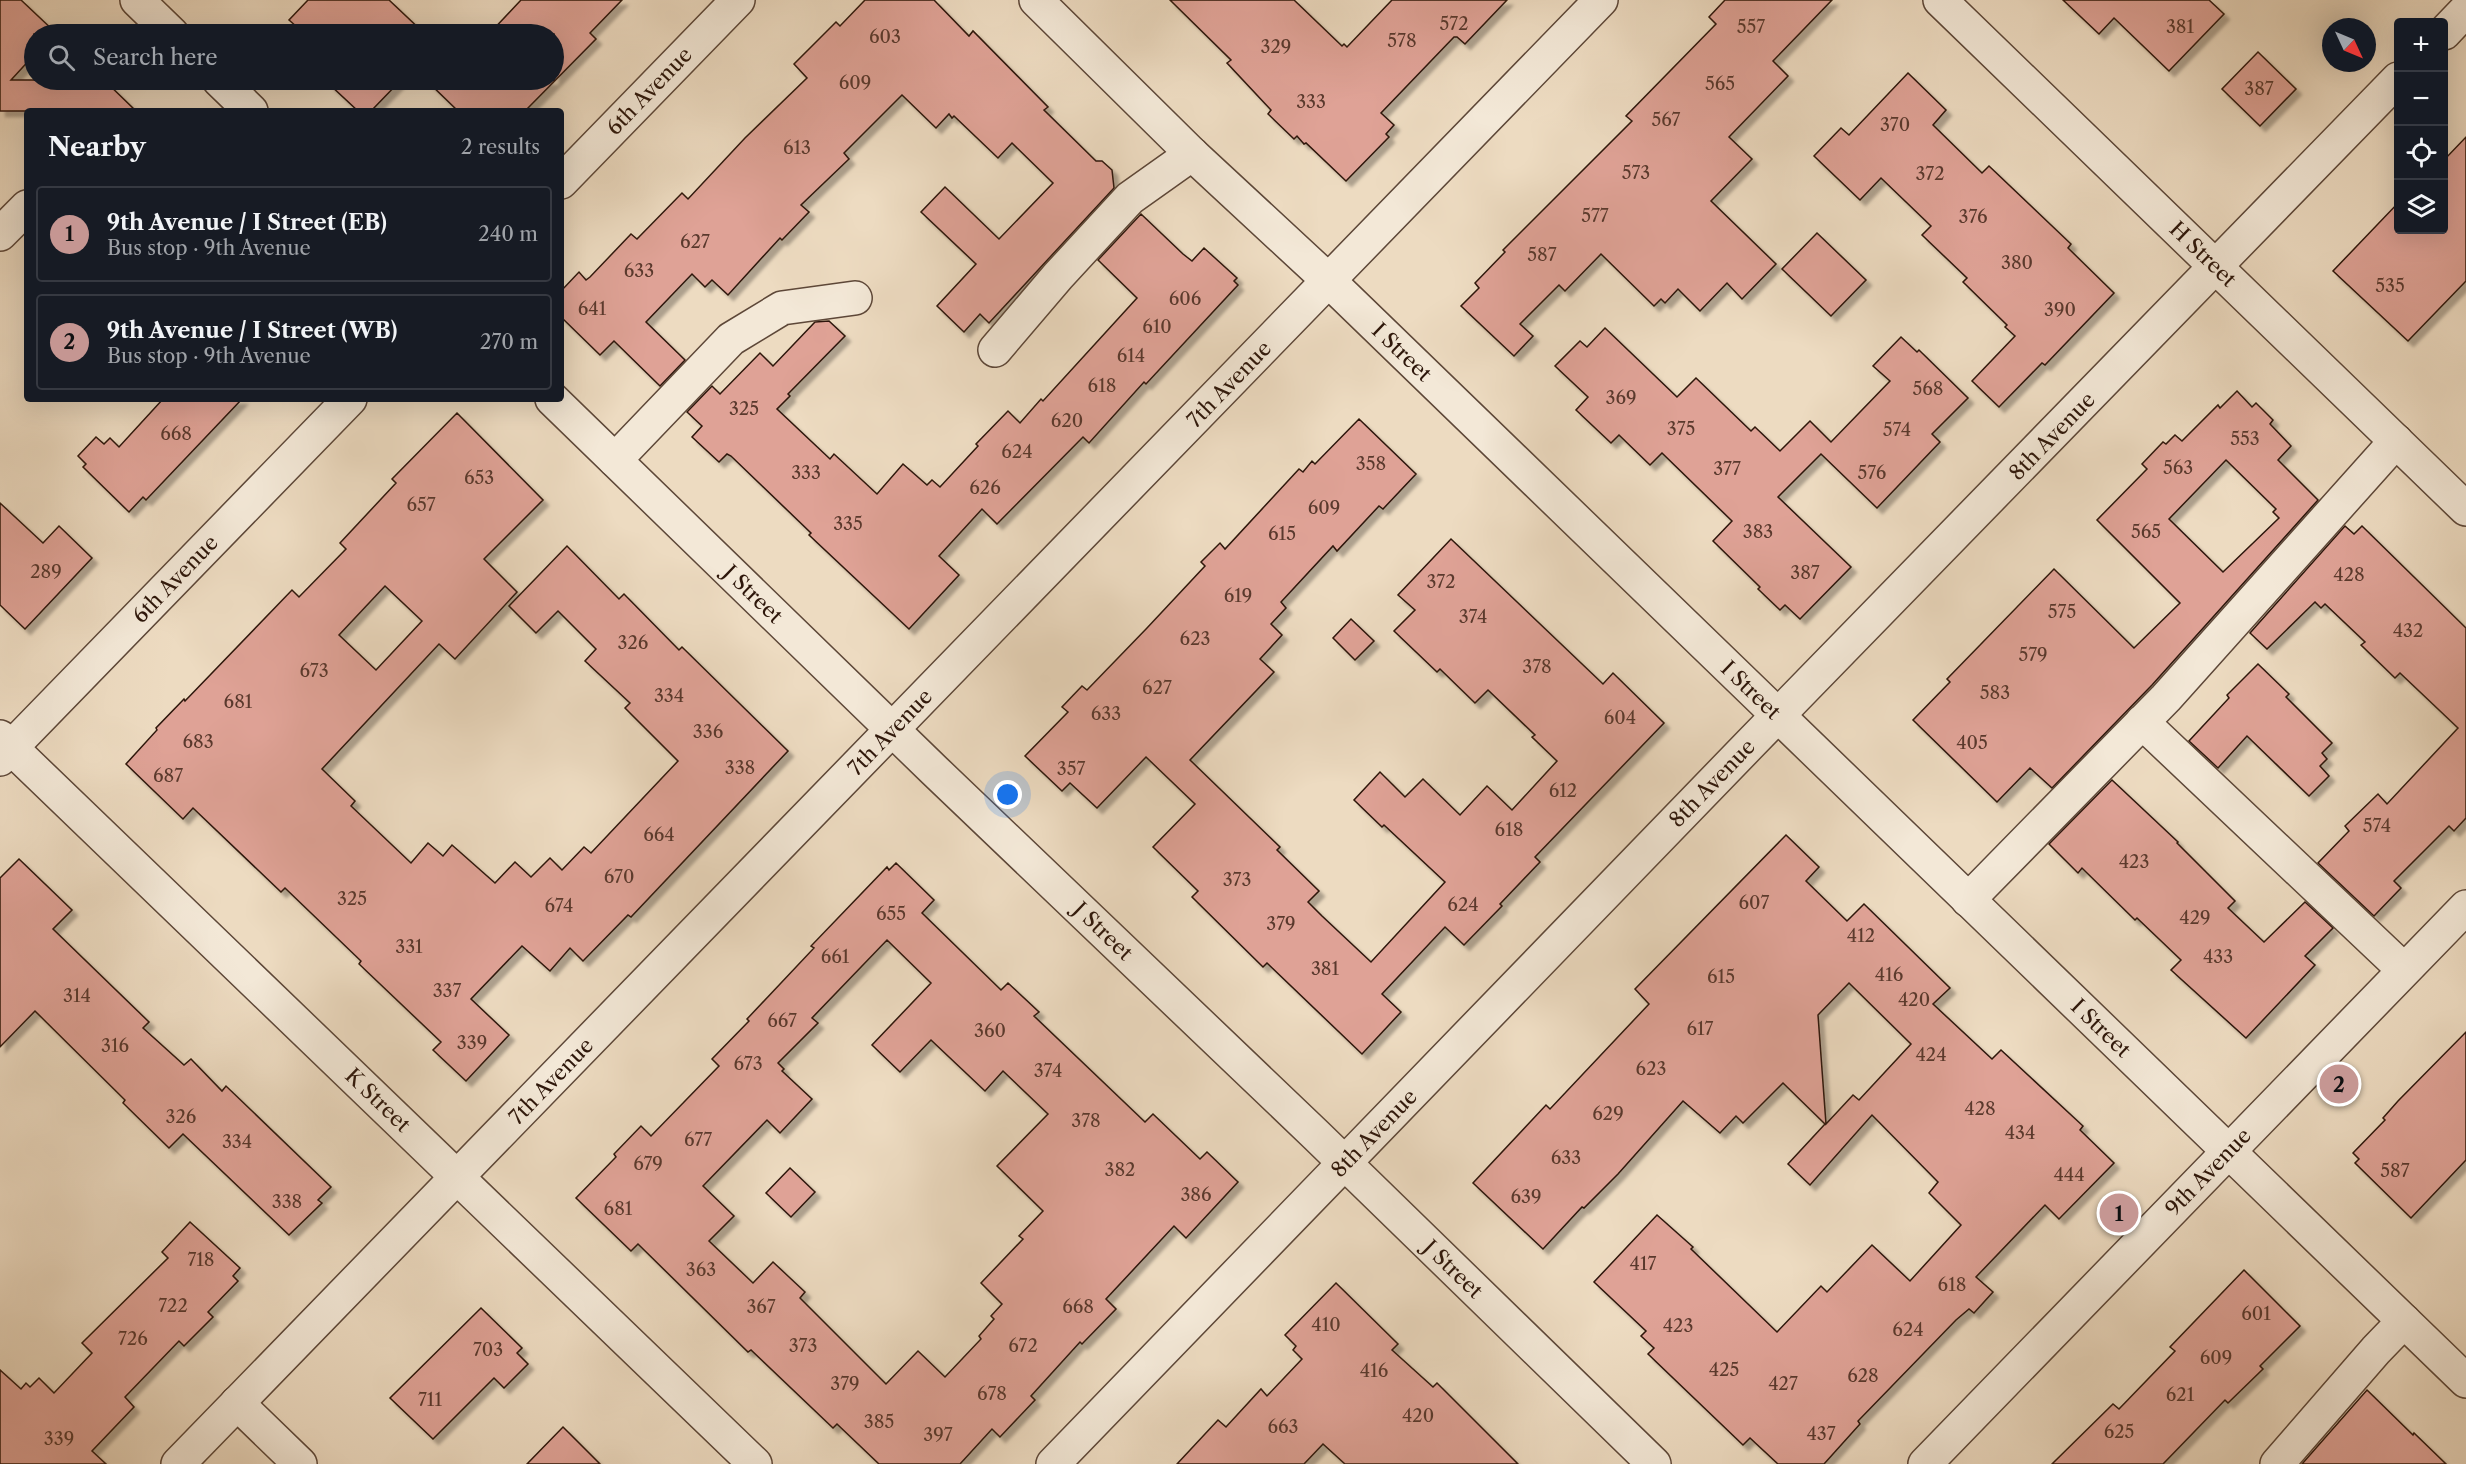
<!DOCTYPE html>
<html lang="en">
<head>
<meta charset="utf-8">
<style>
  :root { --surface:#171b24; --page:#20242c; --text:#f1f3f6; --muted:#9ea1a6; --line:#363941; --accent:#c59692 }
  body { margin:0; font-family:"Libre Caslon Text",serif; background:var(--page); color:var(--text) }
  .controls { position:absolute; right:18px; top:18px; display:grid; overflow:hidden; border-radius:6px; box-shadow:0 6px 24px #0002 }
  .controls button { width:54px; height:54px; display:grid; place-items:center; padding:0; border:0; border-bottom:2px solid var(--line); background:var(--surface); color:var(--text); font:30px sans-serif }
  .compass { position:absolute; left:2322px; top:18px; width:54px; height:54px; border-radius:50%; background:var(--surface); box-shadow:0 6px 24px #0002; rotate:134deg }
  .you { position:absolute; left:1008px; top:795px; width:21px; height:21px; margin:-15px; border:4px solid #fff; border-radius:50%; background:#1a73e8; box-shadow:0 0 0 9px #1a73e833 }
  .badge { display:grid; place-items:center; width:39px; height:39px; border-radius:50%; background:var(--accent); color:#111; font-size:20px; font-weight:700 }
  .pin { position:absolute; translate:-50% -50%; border:3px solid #fff; box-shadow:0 2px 6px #0006 }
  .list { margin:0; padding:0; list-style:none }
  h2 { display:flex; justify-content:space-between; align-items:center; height:78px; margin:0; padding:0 24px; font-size:26px }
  h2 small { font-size:20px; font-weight:400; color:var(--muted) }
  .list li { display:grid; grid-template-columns:39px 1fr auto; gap:18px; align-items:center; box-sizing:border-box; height:96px; margin:0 12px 12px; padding:0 12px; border:2px solid var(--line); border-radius:6px }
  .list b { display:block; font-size:22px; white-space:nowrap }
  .list p { margin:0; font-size:20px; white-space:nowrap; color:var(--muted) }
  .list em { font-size:20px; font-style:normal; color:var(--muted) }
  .icon { flex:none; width:33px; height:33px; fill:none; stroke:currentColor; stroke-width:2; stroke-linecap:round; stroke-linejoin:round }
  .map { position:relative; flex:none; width:2466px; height:1464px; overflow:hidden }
  .search { position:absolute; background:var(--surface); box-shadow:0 6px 24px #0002; left:24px; top:24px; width:540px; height:66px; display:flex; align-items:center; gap:15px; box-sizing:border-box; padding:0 21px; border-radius:33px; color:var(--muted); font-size:22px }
  .panel { position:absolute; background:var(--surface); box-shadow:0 6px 24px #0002; left:24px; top:108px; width:540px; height:294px; border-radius:6px }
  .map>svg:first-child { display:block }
  .building { fill:#dfa296; stroke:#2d160a; stroke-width:1.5; fill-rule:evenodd; filter:url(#shadow) }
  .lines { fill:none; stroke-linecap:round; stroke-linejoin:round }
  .minor-casing { stroke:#5d4738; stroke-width:36 }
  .minor { stroke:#f3e8d7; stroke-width:33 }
  .labels { text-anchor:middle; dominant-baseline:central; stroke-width:5; stroke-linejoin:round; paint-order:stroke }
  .number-label { font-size:18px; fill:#5a392d }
  .street-label { font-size:21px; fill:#2d160a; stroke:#f3e8d7 }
</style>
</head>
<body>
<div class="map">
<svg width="2466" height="1464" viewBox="0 0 2466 1464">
  <defs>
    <filter id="shadow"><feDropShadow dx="5.5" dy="5.5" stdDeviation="1.5" flood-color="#0004"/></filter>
  </defs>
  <rect width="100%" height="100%" fill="#eddbc1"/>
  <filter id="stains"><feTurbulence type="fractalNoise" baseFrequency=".00333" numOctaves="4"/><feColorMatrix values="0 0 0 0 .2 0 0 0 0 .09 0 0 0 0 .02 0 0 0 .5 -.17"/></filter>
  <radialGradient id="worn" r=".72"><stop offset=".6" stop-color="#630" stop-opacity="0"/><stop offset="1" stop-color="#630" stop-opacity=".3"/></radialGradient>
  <!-- building -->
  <g class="building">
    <path d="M0,0H21L56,33L34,34V55L11,80H104L136,111H0Z"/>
    <path d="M308,0H389L425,34H305L289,20Z"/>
    <path d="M521,0H622L590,33L596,39L525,111H458L426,80H554V34H489Z"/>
    <path d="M865,0H934L969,36L973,31L1048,107L1044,110L1096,161H1102L1112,170L1114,188L989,323L980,314L964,332L937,306L976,264L921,212L945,187L999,239L1053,183L1012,143L998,158L954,116L952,118L949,114L936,128L902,95L844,153L849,159L801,205L809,212L782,240L780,238L728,295L712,280L705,287L692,274L646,322L685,360L660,386L614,341L600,355L561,317V291L579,272L586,280L590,277L631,234L637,239L682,193L688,199L745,138L807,78L794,64L836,22L840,26Z"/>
    <path d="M1170,0H1294L1342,46L1344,44L1347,47L1392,0H1507L1465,44L1457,37H1454L1381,113L1394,125L1386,134L1389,137L1346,181L1306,143L1304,144L1297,136L1294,139L1268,114L1271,110L1227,63L1231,60Z"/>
    <path d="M1725,0H1832L1773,61L1788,76L1729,137L1752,159L1711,201L1776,264L1742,299L1727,283L1700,311L1678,289L1665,303L1661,299L1654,306L1601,254L1565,291L1559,285L1520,324L1533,336L1514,356L1461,306L1479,288L1475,283L1505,252L1503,250L1632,121L1626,116L1716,24L1709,17Z"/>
    <path d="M2063,0H2209L2224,14L2169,71L2114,18L2099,34Z"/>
    <path d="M2258,52L2296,89L2260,126L2222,89Z"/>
    <path d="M1908,73L1946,110L1933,125L1982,173L1989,166L2071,244L2068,248L2114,293L2045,365L2042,363L1999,407L1972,381L2015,336L2005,327L2007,325L1963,282L1967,278L1922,235L1931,226L1881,178L1860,200L1814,156L1841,128L1849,135Z"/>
    <path d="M333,80H401L371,111H358L329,84Z"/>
    <path d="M2466,137V281L2408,341L2333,271L2398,203V230H2444V160Z"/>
    <path d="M1141,214L1183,254L1192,261L1204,248L1237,278L1234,281L1238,285L1146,384L1144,382L1089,443L1083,437L997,524L982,509L939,556L959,575L909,629L809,535L811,533L731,456L727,454L719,462L692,437L702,426L687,412L712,386L720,394L760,353L773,366L815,322L829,321L845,336L788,394L790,396L777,409L830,459L834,454L877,494L903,464L927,485L932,480L940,487L978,446L976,444L1008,411L1020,423L1041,399L1043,401L1137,298L1098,260Z"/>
    <path d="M1817,233L1866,280L1831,316L1782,269Z"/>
    <path d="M1605,328L1677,397L1696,378L1751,431L1755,427L1780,451L1810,421L1831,442L1890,381L1873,366L1901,337L1917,352L1919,350L1968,398L1932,434L1940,442L1877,508L1821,454L1778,497L1851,567L1800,619L1785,605L1780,610L1758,589L1760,587L1713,541L1732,521L1662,453L1650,465L1619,435L1611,443L1576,410L1588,397L1555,366L1580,341L1587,347Z"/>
    <path d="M2237,391L2252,407L2256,403L2273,420L2270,424L2291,446L2278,460L2318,500L2152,685L2052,788L2030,768L1997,802L1913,720L1950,682L1947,679L2054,569L2134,648L2180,603L2097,520L2147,469L2142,464L2163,442L2166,444L2175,435L2182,441L2218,405L2220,408ZM2226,460L2276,509L2273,512L2279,518L2223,572L2169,519Z"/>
    <path d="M163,399H242L146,500L143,497L129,512L83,467L86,464L78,456L96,437L104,444L110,438L119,447Z"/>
    <path d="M457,413L543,500L484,559L517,592L455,659L439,644L322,769L355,801L351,806L411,863L428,843L443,856L452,845L495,883L515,862L531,877L550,858L562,870L584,847L591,853L678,761L625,708L630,703L585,661L596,649L558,611L536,633L509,606L567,546L619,599L624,594L679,650L682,647L788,751L631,917L628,915L583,961L570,948L550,971L522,946L471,999L509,1035L466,1081L433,1050L441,1042L359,964L361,961L285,888L281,892L193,808L183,819L126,764L157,730L156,728L184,699L185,701L292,590L299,597L346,549L340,543L396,483L392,479ZM385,586L422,621L376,670L339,635Z"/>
    <path d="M1359,419L1416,474L1383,509L1379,506L1337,551L1333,546L1281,602L1286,608L1271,624L1282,635L1260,659L1274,672L1190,760L1280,847L1277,850L1319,891L1308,902L1322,916L1371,962L1445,882L1384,825L1382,827L1354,800L1380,772L1405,797L1423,779L1460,815L1487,786L1512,810L1557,761L1532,737L1535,735L1488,690L1475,703L1440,669L1437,672L1394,631L1415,610L1398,595L1451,539L1603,684L1613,673L1664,723L1535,857L1540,862L1500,904L1502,906L1464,945L1445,927L1382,994L1401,1012L1362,1054L1267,963L1263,967L1192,897L1198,891L1153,847L1195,804L1146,757L1097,808L1070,783L1062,791L1025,756L1068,712L1062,707L1082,686L1087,690L1147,628L1205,566L1201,562L1220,543L1225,549L1299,469L1303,472L1312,461L1315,464Z"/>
    <path d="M0,503L43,543L59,526L92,558L25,629L0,605Z"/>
    <path d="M2345,526L2354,534L2362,526L2466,628V818L2454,831L2449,826L2394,881L2401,888L2374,916L2318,863L2349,831L2345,826L2378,794L2387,804L2458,728L2400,673L2395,678L2361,645L2365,642L2325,604L2321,608L2315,602L2267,649L2250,633Z"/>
    <path d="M1351,619L1374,641L1355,660L1333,638Z"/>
    <path d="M2258,664L2289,694L2286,697L2332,743L2322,753L2327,759L2320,766L2329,776L2309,796L2247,736L2218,768L2189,741L2229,698L2227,695Z"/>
    <path d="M2112,780L2178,842L2177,843L2235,901L2228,908L2264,942L2305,902L2333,928L2305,956L2315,965L2246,1038L2171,970L2181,960L2137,918L2135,920L2082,868L2078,873L2049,844Z"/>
    <path d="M1786,835L1819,867L1806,881L1847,921L1864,904L1950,988L1933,1004L1992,1059L2001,1050L2083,1126L2080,1130L2114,1163L2059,1219L2045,1205L1976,1277L1993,1292L1974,1313L1969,1309L1956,1320L1858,1421L1860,1424L1824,1464H1778L1750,1438L1743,1445L1648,1354L1654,1348L1641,1336L1646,1331L1594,1282L1657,1215L1693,1247L1691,1249L1777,1332L1821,1286L1827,1292L1872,1245L1910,1281L1961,1225L1929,1193L1938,1182L1872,1115L1810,1185L1788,1164L1825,1124L1783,1083L1743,1123L1736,1116L1720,1133L1683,1101L1618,1174L1584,1208L1582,1207L1543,1249L1473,1183L1546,1105L1550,1109L1649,1004L1635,989ZM1849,983L1911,1044L1859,1100L1853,1095L1826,1124L1818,1015Z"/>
    <path d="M19,859L72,910L53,929L149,1022L143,1028L184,1065L191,1059L222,1091L226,1086L331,1187L318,1200L322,1203L289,1235L183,1134L169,1148L123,1103L125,1100L35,1011L0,1047V878Z"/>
    <path d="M896,863L934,900L922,913L1001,990L1008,983L1039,1012L1034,1016L1145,1122L1153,1114L1200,1159L1207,1152L1238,1182L1186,1238L1174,1226L1106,1299L1116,1309L1082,1344L1080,1342L1031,1396L1035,1400L1000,1437L992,1429L960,1464H879L837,1424L833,1428L751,1350L748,1352L638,1244L631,1251L576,1198L616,1157L614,1154L641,1126L651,1136L719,1066L712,1059L749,1021L747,1019L814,948L811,946L887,867L889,870ZM887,940L931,983L872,1045L900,1072L931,1040L985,1091L1003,1071L1048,1114L997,1166L1043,1211L1019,1236L1023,1239L981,1283L1002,1304L991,1316L994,1319L979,1336L981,1339L945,1377L918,1351L886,1384L800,1298L805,1292L773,1262L753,1283L709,1241L734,1216L703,1186L767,1120L780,1133L812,1099L782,1071L784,1069L778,1063L818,1023L812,1018Z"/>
    <path d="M2466,1032V1160L2411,1218L2355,1163L2359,1159L2353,1153L2385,1120L2383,1118L2398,1101Z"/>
    <path d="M790,1168L815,1192L791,1217L766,1193Z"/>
    <path d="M190,1222L240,1268L233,1276L238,1281L208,1312L213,1317L184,1346L179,1341L125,1397L134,1407L92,1451L106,1464H0V1370L21,1389L26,1383L30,1387L39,1378L54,1393L92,1353L82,1343L168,1258L162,1252Z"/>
    <path d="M2244,1270L2300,1326L2260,1366L2263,1369L2228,1403L2225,1400L2163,1464H2052L2113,1404L2119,1409L2175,1351L2170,1347Z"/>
    <path d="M1336,1283L1398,1344L1392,1350L1433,1387L1437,1383L1518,1464H1345L1323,1444L1304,1464H1177L1218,1420L1226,1427L1261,1389L1267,1396L1302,1359L1293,1350L1296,1346L1285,1335Z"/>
    <path d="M481,1308L522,1348L517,1353L528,1364L504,1388L494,1378L433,1439L390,1398Z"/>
    <path d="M2367,1390L2413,1435L2414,1433L2446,1464H2302Z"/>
    <path d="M563,1427L600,1464H527Z"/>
  </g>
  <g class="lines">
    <defs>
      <g id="minor">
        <path d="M137,0L172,34"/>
        <path d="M1036,0L1192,154L1329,281L2466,1381"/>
        <path d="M1940,0L2466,509"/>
        <path d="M2444,33L2466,10"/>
        <path d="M219,80L251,111"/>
        <path d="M561,182L738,0"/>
        <path d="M0,234L27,207"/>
        <path d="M995,350L1058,276L1130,198L1192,154"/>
        <path d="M552,399L935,771L1316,1135L1654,1464"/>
        <path d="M615,460L731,339L782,308L855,298"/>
        <path d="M2142,722L2404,970"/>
        <path d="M0,737L755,1464"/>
        <path d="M0,759L350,399"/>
        <path d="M1968,900L2166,698L2396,441"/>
        <path d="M237,1403L300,1464"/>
        <path d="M178,1464L1601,0"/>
        <path d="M1053,1464L1749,745L2398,79"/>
        <path d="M1925,1464L2466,907"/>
        <path d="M2277,1464L2376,1350L2404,1321"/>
      </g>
    </defs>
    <!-- minor casing -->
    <use href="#minor" class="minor-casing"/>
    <!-- minor -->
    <use href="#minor" class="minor"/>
  </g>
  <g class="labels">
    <!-- number labels -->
    <g class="number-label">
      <text x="1454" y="24">572</text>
      <text x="1751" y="27">557</text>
      <text x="2180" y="27">381</text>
      <text x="885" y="37">603</text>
      <text x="1402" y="41">578</text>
      <text x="1276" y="47">329</text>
      <text x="855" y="83">609</text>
      <text x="1720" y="84">565</text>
      <text x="2259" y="89">387</text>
      <text x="1311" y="102">333</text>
      <text x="1666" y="120">567</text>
      <text x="1895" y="125">370</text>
      <text x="797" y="148">613</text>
      <text x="1636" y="173">573</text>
      <text x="1930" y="174">372</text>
      <text x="1595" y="216">577</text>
      <text x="1973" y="217">376</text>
      <text x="695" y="242">627</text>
      <text x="1542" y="255">587</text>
      <text x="2017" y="263">380</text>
      <text x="639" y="271">633</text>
      <text x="2390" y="286">535</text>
      <text x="1185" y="299">606</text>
      <text x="592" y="309">641</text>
      <text x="2060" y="310">390</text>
      <text x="1157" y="327">610</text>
      <text x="1131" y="356">614</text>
      <text x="1102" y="386">618</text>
      <text x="1928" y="389">568</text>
      <text x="1621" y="398">369</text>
      <text x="744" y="409">325</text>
      <text x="1067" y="421">620</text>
      <text x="1681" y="429">375</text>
      <text x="1897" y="430">574</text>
      <text x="176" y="434">668</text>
      <text x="2245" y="439">553</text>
      <text x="1017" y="452">624</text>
      <text x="1371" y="464">358</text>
      <text x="2178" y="468">563</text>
      <text x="1727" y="469">377</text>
      <text x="806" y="473">333</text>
      <text x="1872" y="473">576</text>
      <text x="479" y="478">653</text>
      <text x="985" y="488">626</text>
      <text x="421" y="505">657</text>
      <text x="1324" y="508">609</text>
      <text x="848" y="524">335</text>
      <text x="1758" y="532">383</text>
      <text x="2146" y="532">565</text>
      <text x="1282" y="534">615</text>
      <text x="46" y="572">289</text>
      <text x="1805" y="573">387</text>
      <text x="2349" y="575">428</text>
      <text x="1441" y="582">372</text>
      <text x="1238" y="596">619</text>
      <text x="2062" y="612">575</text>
      <text x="1473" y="617">374</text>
      <text x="2408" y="631">432</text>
      <text x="1195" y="639">623</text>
      <text x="633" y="643">326</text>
      <text x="2033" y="655">579</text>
      <text x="1537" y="667">378</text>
      <text x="314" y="671">673</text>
      <text x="1157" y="688">627</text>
      <text x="1995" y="693">583</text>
      <text x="669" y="696">334</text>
      <text x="238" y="702">681</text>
      <text x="1106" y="714">633</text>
      <text x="1620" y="718">604</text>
      <text x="708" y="732">336</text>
      <text x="198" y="742">683</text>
      <text x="1972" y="743">405</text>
      <text x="740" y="768">338</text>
      <text x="1071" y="769">357</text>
      <text x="168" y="776">687</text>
      <text x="1563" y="791">612</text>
      <text x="2377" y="826">574</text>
      <text x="1509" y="830">618</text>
      <text x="659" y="835">664</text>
      <text x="2134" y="862">423</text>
      <text x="619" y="877">670</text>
      <text x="1237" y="880">373</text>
      <text x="352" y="899">325</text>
      <text x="1754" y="903">607</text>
      <text x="1463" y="905">624</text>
      <text x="559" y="906">674</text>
      <text x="891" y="914">655</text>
      <text x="2195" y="918">429</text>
      <text x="1281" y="924">379</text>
      <text x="1861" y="936">412</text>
      <text x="409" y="947">331</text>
      <text x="835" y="957">661</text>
      <text x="2218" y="957">433</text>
      <text x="1325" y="969">381</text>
      <text x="1889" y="975">416</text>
      <text x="1721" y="977">615</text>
      <text x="447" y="991">337</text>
      <text x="77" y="996">314</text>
      <text x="1914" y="1000">420</text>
      <text x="782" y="1021">667</text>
      <text x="1700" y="1029">617</text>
      <text x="990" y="1031">360</text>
      <text x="472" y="1043">339</text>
      <text x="115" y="1046">316</text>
      <text x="1931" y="1055">424</text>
      <text x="748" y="1064">673</text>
      <text x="1651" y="1069">623</text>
      <text x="1048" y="1071">374</text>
      <text x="1980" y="1109">428</text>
      <text x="1608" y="1114">629</text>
      <text x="181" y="1117">326</text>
      <text x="1086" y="1121">378</text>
      <text x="2020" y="1133">434</text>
      <text x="698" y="1140">677</text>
      <text x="237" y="1142">334</text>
      <text x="1566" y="1158">633</text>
      <text x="648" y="1164">679</text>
      <text x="1120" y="1170">382</text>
      <text x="2395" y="1171">587</text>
      <text x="2069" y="1175">444</text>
      <text x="1196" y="1195">386</text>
      <text x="1526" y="1197">639</text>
      <text x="287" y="1202">338</text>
      <text x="618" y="1209">681</text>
      <text x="201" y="1260">718</text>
      <text x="1643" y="1264">417</text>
      <text x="701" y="1270">363</text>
      <text x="1952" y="1285">618</text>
      <text x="173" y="1306">722</text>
      <text x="761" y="1307">367</text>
      <text x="1078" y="1307">668</text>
      <text x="2256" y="1314">601</text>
      <text x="1326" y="1325">410</text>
      <text x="1678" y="1326">423</text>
      <text x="1908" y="1330">624</text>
      <text x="133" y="1339">726</text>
      <text x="803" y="1346">373</text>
      <text x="1023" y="1346">672</text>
      <text x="488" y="1350">703</text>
      <text x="2216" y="1358">609</text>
      <text x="1724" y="1370">425</text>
      <text x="1374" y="1371">416</text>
      <text x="1863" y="1376">628</text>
      <text x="845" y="1384">379</text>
      <text x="1783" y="1384">427</text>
      <text x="992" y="1394">678</text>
      <text x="2180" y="1395">621</text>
      <text x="430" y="1400">711</text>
      <text x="1418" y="1416">420</text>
      <text x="879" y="1422">385</text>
      <text x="1283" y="1427">663</text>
      <text x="2119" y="1432">625</text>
      <text x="1821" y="1434">437</text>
      <text x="938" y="1435">397</text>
      <text x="59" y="1439">339</text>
    </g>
    <!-- street labels -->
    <g class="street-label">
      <text transform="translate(649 91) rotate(-46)">6th Avenue</text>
      <text transform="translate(2203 254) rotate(44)">H Street</text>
      <text transform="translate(1402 352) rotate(44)">I Street</text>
      <text transform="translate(1229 384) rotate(-46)">7th Avenue</text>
      <text transform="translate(2052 436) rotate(-46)">8th Avenue</text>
      <text transform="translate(175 579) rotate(-46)">6th Avenue</text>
      <text transform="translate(753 594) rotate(44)">J Street</text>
      <text transform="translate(1751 690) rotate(44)">I Street</text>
      <text transform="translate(890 732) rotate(-46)">7th Avenue</text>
      <text transform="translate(1712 783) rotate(-46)">8th Avenue</text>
      <text transform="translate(1103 931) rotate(44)">J Street</text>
      <text transform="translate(2101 1028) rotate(44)">I Street</text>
      <text transform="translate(551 1081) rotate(-46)">7th Avenue</text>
      <text transform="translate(378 1100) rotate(44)">K Street</text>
      <text transform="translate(1374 1133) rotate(-46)">8th Avenue</text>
      <text transform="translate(2208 1172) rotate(-46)">9th Avenue</text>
      <text transform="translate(1453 1269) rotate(44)">J Street</text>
    </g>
  </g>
  <rect width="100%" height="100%" filter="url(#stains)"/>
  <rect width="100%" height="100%" fill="url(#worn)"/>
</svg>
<div class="controls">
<button>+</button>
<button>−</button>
<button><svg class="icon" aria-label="locate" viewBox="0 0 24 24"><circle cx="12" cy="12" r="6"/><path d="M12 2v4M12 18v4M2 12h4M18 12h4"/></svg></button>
<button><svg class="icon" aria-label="layers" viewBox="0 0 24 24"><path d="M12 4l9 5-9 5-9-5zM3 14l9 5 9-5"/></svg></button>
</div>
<svg class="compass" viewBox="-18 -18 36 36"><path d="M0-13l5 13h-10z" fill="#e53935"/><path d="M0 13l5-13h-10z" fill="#9ea1a6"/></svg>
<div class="you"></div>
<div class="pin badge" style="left:2119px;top:1213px">1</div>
<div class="pin badge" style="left:2339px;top:1084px">2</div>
<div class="search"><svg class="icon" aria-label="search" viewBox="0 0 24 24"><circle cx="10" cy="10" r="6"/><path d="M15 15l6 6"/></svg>Search here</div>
<section class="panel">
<h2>Nearby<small>2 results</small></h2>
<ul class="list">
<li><span class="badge">1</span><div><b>9th Avenue / I Street (EB)</b><p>Bus stop · 9th Avenue</p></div><em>240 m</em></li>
<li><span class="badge">2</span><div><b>9th Avenue / I Street (WB)</b><p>Bus stop · 9th Avenue</p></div><em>270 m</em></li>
</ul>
</section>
</div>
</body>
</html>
